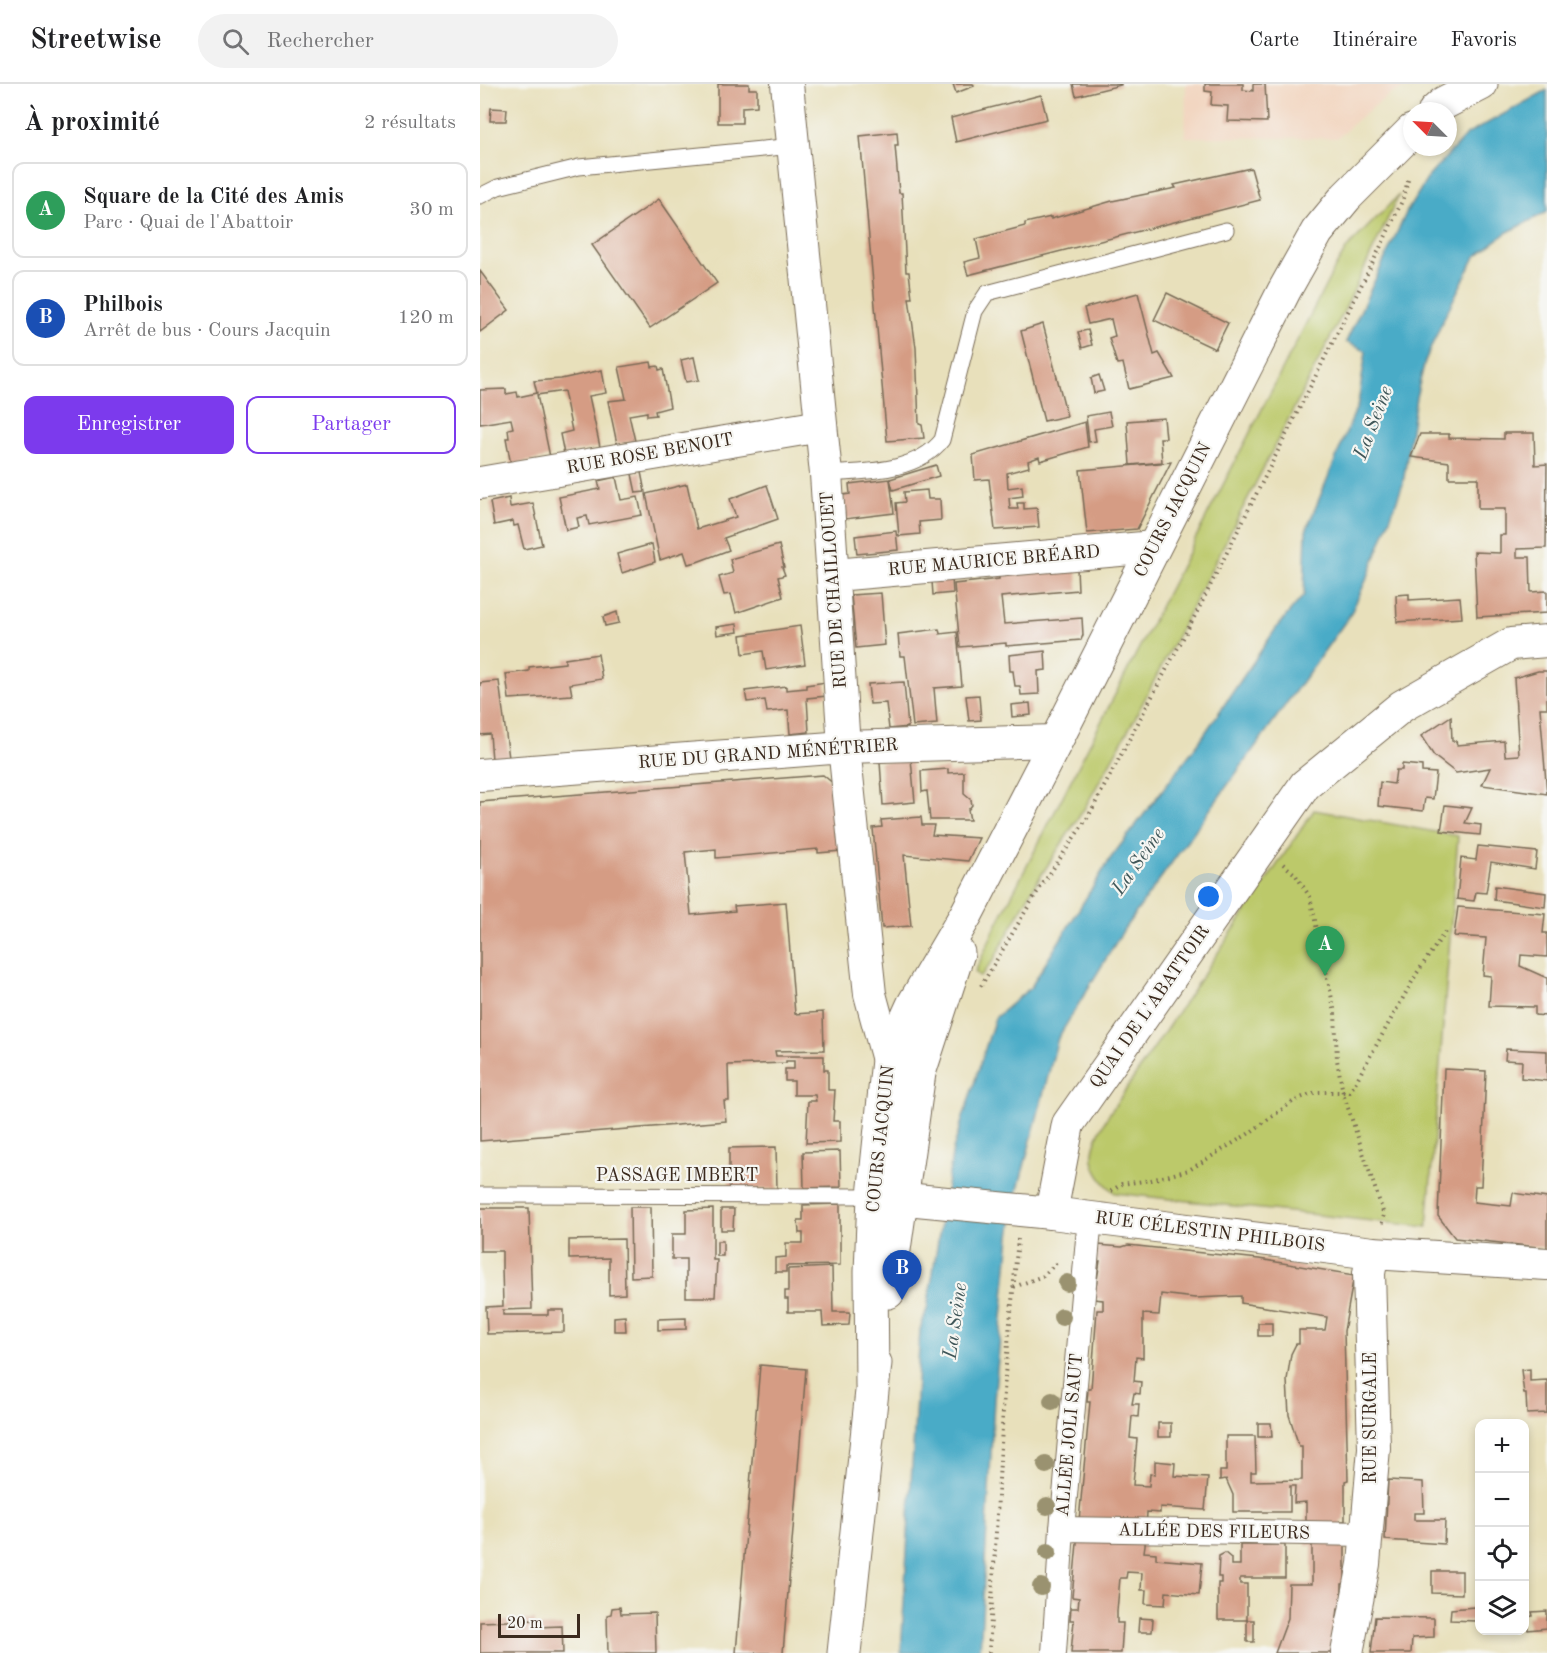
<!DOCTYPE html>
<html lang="fr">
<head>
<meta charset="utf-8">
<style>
  :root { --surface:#fff; --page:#f2f2f2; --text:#202124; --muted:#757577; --line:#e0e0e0; --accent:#7c3aed }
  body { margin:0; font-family:"Old Standard TT",serif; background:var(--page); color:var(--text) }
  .controls { position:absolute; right:18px; bottom:18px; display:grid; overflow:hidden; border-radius:12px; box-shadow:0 3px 9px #0003 }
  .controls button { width:54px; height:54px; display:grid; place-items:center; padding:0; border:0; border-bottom:2px solid var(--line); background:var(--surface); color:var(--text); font:30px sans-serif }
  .compass { position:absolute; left:923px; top:18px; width:54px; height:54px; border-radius:50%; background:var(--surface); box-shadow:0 3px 9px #0003; rotate:294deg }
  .scale { position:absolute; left:18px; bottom:15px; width:82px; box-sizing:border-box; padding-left:6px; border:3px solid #3b2a1e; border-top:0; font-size:16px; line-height:21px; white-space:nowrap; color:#3b2a1e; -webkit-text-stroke:4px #f6f6f2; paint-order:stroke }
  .you { position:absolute; left:729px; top:813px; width:21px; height:21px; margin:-15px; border:4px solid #fff; border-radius:50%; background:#1a73e8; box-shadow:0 0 0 9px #1a73e833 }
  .badge { display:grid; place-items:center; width:39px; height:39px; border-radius:50%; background:var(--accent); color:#fff; font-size:20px; font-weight:700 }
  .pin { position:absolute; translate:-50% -50px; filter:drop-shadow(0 2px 3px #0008) }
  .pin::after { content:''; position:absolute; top:32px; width:21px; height:18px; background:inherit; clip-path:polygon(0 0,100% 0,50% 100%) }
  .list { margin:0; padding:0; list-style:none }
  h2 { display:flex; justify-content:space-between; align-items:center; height:78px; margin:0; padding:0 24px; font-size:26px }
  h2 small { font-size:20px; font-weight:400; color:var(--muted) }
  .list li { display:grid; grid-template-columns:39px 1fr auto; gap:18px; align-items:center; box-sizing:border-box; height:96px; margin:0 12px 12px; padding:0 12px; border:2px solid var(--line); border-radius:12px }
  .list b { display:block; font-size:22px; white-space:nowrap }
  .list p { margin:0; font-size:20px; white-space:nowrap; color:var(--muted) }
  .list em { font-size:20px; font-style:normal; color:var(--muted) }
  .actions { display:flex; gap:12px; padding:18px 24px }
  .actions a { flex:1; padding:14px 0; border:2px solid var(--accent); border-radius:12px; text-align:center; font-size:21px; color:var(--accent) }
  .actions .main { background:var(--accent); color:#fff }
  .icon { flex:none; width:33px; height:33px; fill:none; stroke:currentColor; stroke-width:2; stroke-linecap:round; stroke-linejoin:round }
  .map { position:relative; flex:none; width:1067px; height:1569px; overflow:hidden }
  header { display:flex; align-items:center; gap:36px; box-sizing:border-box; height:84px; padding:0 30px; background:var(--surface); border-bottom:2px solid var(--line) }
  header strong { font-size:28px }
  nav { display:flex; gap:33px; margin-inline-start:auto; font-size:21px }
  .search { width:420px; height:54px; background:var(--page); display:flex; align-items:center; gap:15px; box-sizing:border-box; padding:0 21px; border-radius:33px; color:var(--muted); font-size:22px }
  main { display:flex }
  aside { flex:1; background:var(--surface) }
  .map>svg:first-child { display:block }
  .built { fill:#f2d4be }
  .green { fill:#bcc96b; stroke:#7c7a44; stroke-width:1.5 }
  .water { fill:#48abc7; stroke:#426a72; stroke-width:1.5 }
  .building { fill:#d59c84 }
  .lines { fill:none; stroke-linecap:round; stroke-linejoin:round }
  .service-casing { stroke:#786a55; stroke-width:17 }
  .pedestrian-casing { stroke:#786a55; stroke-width:26 }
  .minor-casing { stroke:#786a55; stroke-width:34 }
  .primary-casing { stroke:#786a55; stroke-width:35 }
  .path { stroke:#786a55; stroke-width:4; stroke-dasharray:1.5 4.5; stroke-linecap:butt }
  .service { stroke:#fff; stroke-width:15 }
  .pedestrian { stroke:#fff; stroke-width:24 }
  .minor { stroke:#fff; stroke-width:32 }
  .primary { stroke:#fff; stroke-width:33 }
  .tree { fill:#9a926f }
  .labels { text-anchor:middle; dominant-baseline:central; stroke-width:4.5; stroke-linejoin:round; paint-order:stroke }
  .street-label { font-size:18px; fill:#3b2a1e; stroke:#f6f6f2 }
  .water-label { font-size:20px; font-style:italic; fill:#405759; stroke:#f6f6f2 }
</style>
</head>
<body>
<header>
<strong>Streetwise</strong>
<div class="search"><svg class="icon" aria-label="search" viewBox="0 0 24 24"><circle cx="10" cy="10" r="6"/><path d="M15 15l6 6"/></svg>Rechercher</div>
<nav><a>Carte</a><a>Itinéraire</a><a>Favoris</a></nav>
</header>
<main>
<aside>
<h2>À proximité<small>2 résultats</small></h2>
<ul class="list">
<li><span class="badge" style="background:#2e9e5b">A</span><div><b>Square de la Cité des Amis</b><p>Parc · Quai de l'Abattoir</p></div><em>30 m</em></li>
<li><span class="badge" style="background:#1a4fb4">B</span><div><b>Philbois</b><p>Arrêt de bus · Cours Jacquin</p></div><em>120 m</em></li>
</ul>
<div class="actions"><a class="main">Enregistrer</a><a>Partager</a></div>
</aside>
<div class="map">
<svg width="1067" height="1569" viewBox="0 0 1067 1569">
  <rect width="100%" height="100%" fill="#f6f6f2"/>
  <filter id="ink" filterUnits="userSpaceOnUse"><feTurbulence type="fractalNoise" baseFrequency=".0167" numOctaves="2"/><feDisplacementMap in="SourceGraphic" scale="12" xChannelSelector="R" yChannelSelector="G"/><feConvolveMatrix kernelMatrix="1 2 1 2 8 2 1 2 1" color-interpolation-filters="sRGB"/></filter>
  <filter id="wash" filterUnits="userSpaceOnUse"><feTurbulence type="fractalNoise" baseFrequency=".008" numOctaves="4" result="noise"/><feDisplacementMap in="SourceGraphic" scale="24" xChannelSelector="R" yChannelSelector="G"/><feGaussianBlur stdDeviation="1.35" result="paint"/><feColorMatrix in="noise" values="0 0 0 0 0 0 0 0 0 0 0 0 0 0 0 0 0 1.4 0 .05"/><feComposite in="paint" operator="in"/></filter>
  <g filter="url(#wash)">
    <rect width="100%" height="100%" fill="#e8e0bb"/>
    <!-- built -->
    <path class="built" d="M706,0H934L909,11L878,35L858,54L705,53Z"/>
    <!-- green -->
    <g class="green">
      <path d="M919,111L864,227L655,634L604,725L553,804L513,877L500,893L495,888L515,844L852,189L867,164Z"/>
      <path d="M834,726L978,752L947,1143L635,1109C604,1083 609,1064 628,1032Z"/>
    </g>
    <!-- water -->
    <path class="water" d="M1067,6V128L1026,149L995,173L964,234L945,277L936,313L923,400L889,490L870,531L644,845L578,954L537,1109L530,1152L514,1316L500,1569H421L440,1246L447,1225L473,1065L515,934L551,903L630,775L719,658L797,543L824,511L826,447L878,320L886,267L866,258L927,127L949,92L986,51Z"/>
    <g id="blocks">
      <!-- building -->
      <g class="building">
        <path d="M238,0H269V5H277V22L262,23V39H238Z"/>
        <path d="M473,0H493L494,2L476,9Z"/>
        <path d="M593,0H641V1L596,12Z"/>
        <path d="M725,0H763V6L773,7V0H785L787,38L747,37L748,22L731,21L732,8L725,7Z"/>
        <path d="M561,11L567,35L476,58L471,34Z"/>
        <path d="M11,24L27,25L26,37H10Z"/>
        <path d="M417,48L418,61H415L419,109H422L426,188H429L432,214H429L436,264L439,340L442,341L444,354L407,357L380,52Z"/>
        <path d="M771,84L780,116L488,191L484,178L500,174L496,155L545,142V139L571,133V135L632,117L696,104L694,101Z"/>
        <path d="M179,115L237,199L170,244L112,161Z"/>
        <path d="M0,187L29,226L0,248Z"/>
        <path d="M658,209L674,271L679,269L694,294L649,305L643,279L637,280L629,254L635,252L631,235L608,240L604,224Z"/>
        <path d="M687,209L748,239L735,265L674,236Z"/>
        <path d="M563,240L587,332L564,337L541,247Z"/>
        <path d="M608,246L612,261L602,264L598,248Z"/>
        <path d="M214,273L219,296L206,298L201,276Z"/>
        <path d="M171,278L172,283L178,282L179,286L183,285L190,323L175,327L176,331L167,332V328L149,331L155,357L137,360L128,317L146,315L139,283Z"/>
        <path d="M122,286L126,309L109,312L120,363L84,370L80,350L92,347L84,307L57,311L70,373L31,381L26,354H29L28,345L33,344L31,335L0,340V306L26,305V310L37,308L38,313L57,309L54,297L81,295Z"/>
        <path d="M619,291L624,307L614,309L611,294Z"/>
        <path d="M629,328L632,342L614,345L616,357L609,358L606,332Z"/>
        <path d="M684,334L686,354H680L682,378L650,381L647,337Z"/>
        <path d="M605,338L608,363L560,377L559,373L548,377L549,383L527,389L528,404L542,402L543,412L529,414L530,425H538L537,419H544V425L557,424L559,443L515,446L509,395L495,396L493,371Z"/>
        <path d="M1024,349H1054L1055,381L1067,380L1066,464L1037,465V473H1050L1051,508L1067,507V529L997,533L994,468L1020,469V451H1025V425H998V394H969V378L931,373L940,350H969V354L1024,355Z"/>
        <path d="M691,378L657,445L607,449L600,386Z"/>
        <path d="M456,381L459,392L413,406L410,395Z"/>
        <path d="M161,388L165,408L156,409L152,390Z"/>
        <path d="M136,393L141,416L158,413L162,431L109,441L107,432L97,434L99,443L86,446L79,413L120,405L118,397Z"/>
        <path d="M410,395L414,429L365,435L363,411L370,410L369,400Z"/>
        <path d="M207,400L217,445L256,433L250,415L287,401L298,435L244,454L249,466L217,478L208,480L204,468L180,476L166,410Z"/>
        <path d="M447,406L448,415H460L461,436L439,438L440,450L419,452L416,419L425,418L424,408Z"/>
        <path d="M29,414L30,423L53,419L62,461L44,465L38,441L34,442L33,437L14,441L10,418Z"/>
        <path d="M416,447L418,466L377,470L375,452Z"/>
        <path d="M172,460L175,478L142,489L137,470Z"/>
        <path d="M299,461L304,483H302L305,491L298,493L303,513L256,529L251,510L244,511L239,493L253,489L250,475Z"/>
        <path d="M597,484L598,506L521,513L524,540L602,534L603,551L601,556L526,562V559L480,563L474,500L519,495V490Z"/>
        <path d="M472,495L473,509L453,511L452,497Z"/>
        <path d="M401,509L405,561L376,564L371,511Z"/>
        <path d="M929,510V516L980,513L982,534L917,538L916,511Z"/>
        <path d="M137,528L139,539L125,542L123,533Z"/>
        <path d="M257,540L258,548L237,551L236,543Z"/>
        <path d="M320,542L325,580L286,586L283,567L263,570L261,551Z"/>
        <path d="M459,545L460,550L477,548L482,602L454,604L457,640L433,642L425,572H420L418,550Z"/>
        <path d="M565,567L566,586L558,587L559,610L541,611L540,602H535L533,587H530L529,571Z"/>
        <path d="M118,570L122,595L90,600L92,611L29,615L26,590L49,587V583L85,579V575Z"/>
        <path d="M1058,587H1067V624H1060L1067,710L1002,701L1010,684L976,689L954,672L941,652L971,632L972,657H976L977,661L1024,657L1025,672L1039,671L1034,594Z"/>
        <path d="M19,597L29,674L12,676L10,650L0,651V599Z"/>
        <path d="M346,598L347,612L327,614L329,648L310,650L308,626L287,628L285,616L267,618L265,607L306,602V606L326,604V601Z"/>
        <path d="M424,598L428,643L409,645L406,619L390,620L388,600Z"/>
        <path d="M499,611L501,636L489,637L486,612Z"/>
        <path d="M550,619L551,631L532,633L531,621Z"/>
        <path d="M431,675L435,718L403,721L400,678Z"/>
        <path d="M922,680L942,682V688L956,689L953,715L945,714L943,727L898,722L900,698L914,700L916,686H922Z"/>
        <path d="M468,685V689L484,688V710L491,716L492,721L488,726L490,736H450L447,707L442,708L441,687Z"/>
        <path d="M343,691L355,701L361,767L338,769V765L236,774V765L205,768L211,831L255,827L254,822L306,818L315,930L343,928L344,966L295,967L296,972H344V986H348V1006H355L353,1037H360V1058L326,1059L328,1017H336L335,1011H314V997H305V985H314V977H306V979L248,981L249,1017H244L246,1037L0,1057V718Z"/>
        <path d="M965,721L992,724L985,739L1001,741L1000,751L961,747Z"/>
        <path d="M441,733L442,741H454L452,751L499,754L488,777L424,771L431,842L402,844L393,744L402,743L401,736Z"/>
        <path d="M998,762L1057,768L1055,785L1011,778L1006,809L996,808L994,817L977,815L981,774L996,776Z"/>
        <path d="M1015,802L1066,809L1065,823L1014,816Z"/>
        <path d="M978,823L1065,830L1063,849H1067V873L1041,871L1040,882L1067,894V932L1055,931V923L1009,922L1011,892L1003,891L1006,854L974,852Z"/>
        <path d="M1026,965L1067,967V997L1041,994L1042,977L1025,976Z"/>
        <path d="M964,985L1006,987L1001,1102H995L994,1118L1031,1122L1033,1109L1067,1114V1164L975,1154L958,1132Z"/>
        <path d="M296,1063L297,1105L249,1106V1064Z"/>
        <path d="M360,1067L361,1103L324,1104L323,1068Z"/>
        <path d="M360,1120V1181L306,1182V1188H295V1174L306,1173V1159H323V1149H319L318,1136H323V1121Z"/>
        <path d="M150,1123H171L172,1192L151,1193Z"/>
        <path d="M0,1124H49L52,1225L23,1226V1231H68V1226H84V1248L7,1250L6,1223L23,1222L22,1183V1167H0Z"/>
        <path d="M233,1125V1176H237L235,1213H206V1175H192V1150H206V1126Z"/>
        <path d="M241,1125H254L253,1146H241Z"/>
        <path d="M144,1155L145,1210L129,1211V1174L89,1175V1156Z"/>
        <rect x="237" y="1157" width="6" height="15"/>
        <path d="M618,1161L642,1163L648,1161L779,1175L874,1191L864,1247L868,1396L865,1397V1437H861V1454L865,1459V1500H862V1524H858L853,1569H795L808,1534L809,1500H832V1461H826V1418L814,1419L815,1402H810V1428H753V1411L746,1395L740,1396V1387H746V1352H775L776,1388H771V1397L822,1396V1362H819L809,1331L807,1296L811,1270L816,1260H819V1246H845L847,1233L761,1219V1212L715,1214L681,1210L679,1231L663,1230V1274L656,1273L654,1297L661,1298L660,1310L654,1309L652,1320H659L658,1333L652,1332L650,1354L657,1355L653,1401L669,1402L670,1390L675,1391V1377L695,1379L694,1392L728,1394L725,1426L680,1423V1429L667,1428L665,1461L664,1468L676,1469V1475L722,1479L719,1511L686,1508L685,1521L665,1520L666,1506H661L662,1489L647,1488L646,1494H640L637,1527V1539H643L641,1569H591L594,1536H590L591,1524H598L599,1514L592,1513L610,1318H607L608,1305H611L617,1226H623V1216L614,1215L620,1177H617Z"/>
        <path d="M352,1183L353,1228H370L369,1241L343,1242L342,1228H308V1215H305V1207H308V1185Z"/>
        <path d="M145,1232L146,1247H134V1233Z"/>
        <path d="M206,1234V1245L178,1246V1235Z"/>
        <rect x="778" y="1239" width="14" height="13"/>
        <path d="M280,1281L326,1285L303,1569H256Z"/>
        <path d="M1050,1285V1297L1067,1296V1329L1047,1330L1046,1310H1044L1041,1286Z"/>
        <rect x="678" y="1339" width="13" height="14"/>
        <path d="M778,1339H791L792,1353H778Z"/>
        <path d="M908,1396L943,1398L944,1429H934V1436H965L964,1460L905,1456Z"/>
        <path d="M760,1461H805V1494H760V1500H767V1536H738V1499H741V1493H738L739,1472L745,1469L751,1474V1481H760Z"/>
        <path d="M952,1487H982V1510L952,1509Z"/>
        <path d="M140,1523L141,1530L175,1529L176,1569H128L127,1531L131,1530L132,1524Z"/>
        <path d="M995,1523H999V1534L996,1537L970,1536L971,1525Z"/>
        <path d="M1067,1527V1544L1048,1546L1047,1533L1053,1532L1052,1528Z"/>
        <path d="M895,1533L954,1534V1553L932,1554L931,1569H891Z"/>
        <path d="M659,1534L673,1535L672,1548H658Z"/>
        <path d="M55,1536V1543L82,1542L83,1569H0V1538Z"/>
        <rect x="767" y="1536" width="7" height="22"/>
      </g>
    </g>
  </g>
  <g filter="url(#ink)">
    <use href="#blocks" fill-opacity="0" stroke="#786a55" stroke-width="1.5"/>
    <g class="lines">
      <defs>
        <g id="service">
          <path d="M0,112L18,103L99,83L313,62"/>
          <path d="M346,390C385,387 436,389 462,356L495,227L507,209L746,146"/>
          <path d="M0,1111L394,1112"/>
        </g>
        <g id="pedestrian">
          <path d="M582,1445L887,1450"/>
          <path d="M574,1569L582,1445L610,1133"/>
        </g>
        <g id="minor">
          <path d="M307,0L346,390L364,663L390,910L408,976L422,982"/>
          <path d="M0,399L341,342"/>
          <path d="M355,491L674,463"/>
          <path d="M0,691L364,663L576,657"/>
          <path d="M395,1112L571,1129L893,1169L1067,1180"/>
          <path d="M571,1129L588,1040L825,701L922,622L1031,560L1067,557"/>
          <path d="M867,1569L884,1480L894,1364L889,1189L893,1169"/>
        </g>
        <g id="primary">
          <path d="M955,27L964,19L1001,0"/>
          <path d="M408,1208L439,989L478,869"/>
          <path d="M392,1301L391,1188L394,1112L408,976L433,921L487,829L576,657L804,207L837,148L866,113L932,47"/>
          <path d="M364,1569L395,1279"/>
        </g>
      </defs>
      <!-- service casing -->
      <use href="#service" class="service-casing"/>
      <!-- pedestrian casing -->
      <use href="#pedestrian" class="pedestrian-casing"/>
      <!-- minor casing -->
      <use href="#minor" class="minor-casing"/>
      <!-- primary casing -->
      <use href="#primary" class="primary-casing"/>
      <!-- path -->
      <g class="path">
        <path d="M803,780L815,790L830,813L855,929L857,976L863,1009L904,1131L901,1142"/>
        <path d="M501,902L554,813L608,733L719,524L902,160L923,115L928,96"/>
        <path d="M631,1107L642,1100L671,1096L709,1086L768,1050L815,1016L836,1008H870L937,889L967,845"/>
        <path d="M534,1203L563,1192L579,1176"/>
        <path d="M509,1569L525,1291L538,1155"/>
      </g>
      <!-- service -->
      <use href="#service" class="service"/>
      <!-- pedestrian -->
      <use href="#pedestrian" class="pedestrian"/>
      <!-- minor -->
      <use href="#minor" class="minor"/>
      <!-- primary -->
      <use href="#primary" class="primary"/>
    </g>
    <!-- trees -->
    <g class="tree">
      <circle cx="587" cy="1199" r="9"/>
      <circle cx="582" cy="1233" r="9"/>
      <circle cx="572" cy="1317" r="9"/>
      <circle cx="566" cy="1381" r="9"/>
      <circle cx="567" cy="1422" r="9"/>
      <circle cx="568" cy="1468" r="9"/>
      <circle cx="561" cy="1503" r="9"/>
    </g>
  </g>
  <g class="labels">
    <!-- street labels -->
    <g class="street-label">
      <text transform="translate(170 370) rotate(-10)">RUE ROSE BENOIT</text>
      <text transform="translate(693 426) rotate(-63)">COURS JACQUIN</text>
      <text transform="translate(514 477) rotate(-5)">RUE MAURICE BRÉARD</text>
      <text transform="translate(354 506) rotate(-94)">RUE DE CHAILLOUET</text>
      <text transform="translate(288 670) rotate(-4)">RUE DU GRAND MÉNÉTRIER</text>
      <text transform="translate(670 923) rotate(-55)">QUAI DE L'ABATTOIR</text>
      <text transform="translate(401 1055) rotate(-84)">COURS JACQUIN</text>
      <text x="197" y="1092">PASSAGE IMBERT</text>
      <text transform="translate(730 1148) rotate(7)">RUE CÉLESTIN PHILBOIS</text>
      <text transform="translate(891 1334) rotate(-90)">RUE SURGALE</text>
      <text transform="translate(590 1351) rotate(-85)">ALLÉE JOLI SAUT</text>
      <text transform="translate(734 1448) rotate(1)">ALLÉE DES FILEURS</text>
    </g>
    <!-- water labels -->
    <g class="water-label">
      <text transform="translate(894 339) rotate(-69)">La Seine</text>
      <text transform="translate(659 778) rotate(-55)">La Seine</text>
      <text transform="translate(476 1237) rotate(-82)">La Seine</text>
    </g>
  </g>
</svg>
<div class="controls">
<button>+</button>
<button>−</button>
<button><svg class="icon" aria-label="locate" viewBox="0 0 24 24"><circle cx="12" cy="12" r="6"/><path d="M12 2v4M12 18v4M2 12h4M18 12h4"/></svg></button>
<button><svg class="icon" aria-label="layers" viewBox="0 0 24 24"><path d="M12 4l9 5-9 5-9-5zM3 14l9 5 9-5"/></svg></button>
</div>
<svg class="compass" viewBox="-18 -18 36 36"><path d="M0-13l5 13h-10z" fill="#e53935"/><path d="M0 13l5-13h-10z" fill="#757577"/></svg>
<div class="scale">20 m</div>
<div class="you"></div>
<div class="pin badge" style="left:845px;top:892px;background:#2e9e5b">A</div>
<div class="pin badge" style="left:422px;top:1216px;background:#1a4fb4">B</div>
</div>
</main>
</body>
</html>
